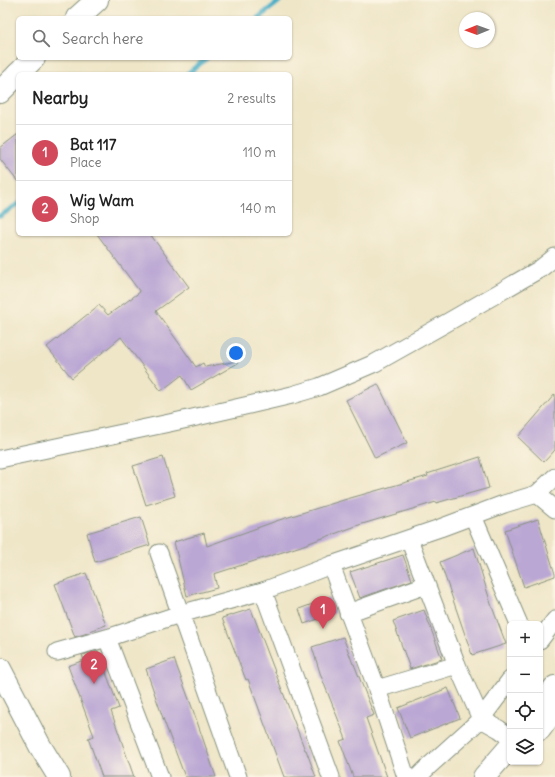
<!DOCTYPE html>
<html lang="en">
<head>
<meta charset="utf-8">
<style>
  :root { --surface:#fff; --page:#f6f6f6; --text:#222; --muted:#767676; --line:#e0e0e0; --accent:#d1495b }
  body { margin:0; font-family:Delius,sans-serif; background:var(--page); color:var(--text) }
  .controls { position:absolute; right:12px; bottom:12px; display:grid; overflow:hidden; border-radius:6px; box-shadow:0 1px 3px #0004 }
  .controls button { width:36px; height:36px; display:grid; place-items:center; padding:0; border:0; border-bottom:1px solid var(--line); background:var(--surface); color:var(--text); font:20px sans-serif }
  .compass { position:absolute; left:459px; top:12px; width:36px; height:36px; border-radius:50%; background:var(--surface); box-shadow:0 1px 3px #0004; rotate:269deg }
  .you { position:absolute; left:236px; top:353px; width:14px; height:14px; margin:-10px; border:3px solid #fff; border-radius:50%; background:#1a73e8; box-shadow:0 0 0 6px #1a73e833 }
  .badge { display:grid; place-items:center; width:26px; height:26px; border-radius:50%; background:var(--accent); color:#fff; font-size:13px; font-weight:700 }
  .pin { position:absolute; translate:-50% -33px; filter:drop-shadow(0 1px 2px #0008) }
  .pin::after { content:''; position:absolute; top:21px; width:14px; height:12px; background:inherit; clip-path:polygon(0 0,100% 0,50% 100%) }
  .list { margin:0; padding:0; list-style:none }
  h2 { display:flex; justify-content:space-between; align-items:center; height:52px; margin:0; padding:0 16px; font-size:17px }
  h2 small { font-size:13px; font-weight:400; color:var(--muted) }
  .list li { display:grid; grid-template-columns:26px 1fr auto; gap:12px; align-items:center; box-sizing:border-box; height:56px; padding:0 16px; border-top:1px solid var(--line) }
  .list b { display:block; font-size:15px; white-space:nowrap }
  .list p { margin:0; font-size:13px; white-space:nowrap; color:var(--muted) }
  .list em { font-size:13px; font-style:normal; color:var(--muted) }
  .icon { flex:none; width:22px; height:22px; fill:none; stroke:currentColor; stroke-width:2; stroke-linecap:round; stroke-linejoin:round }
  .map { position:relative; flex:none; width:555px; height:777px; overflow:hidden }
  .search { position:absolute; background:var(--surface); box-shadow:0 1px 3px #0004; left:16px; top:16px; width:276px; height:44px; display:flex; align-items:center; gap:10px; box-sizing:border-box; padding:0 14px; border-radius:6px; color:var(--muted); font-size:15px }
  .panel { position:absolute; background:var(--surface); box-shadow:0 1px 3px #0004; left:16px; top:72px; width:276px; height:164px; border-radius:6px }
  .map>svg:first-child { display:block }
  .lines { fill:none; stroke-linecap:round; stroke-linejoin:round }
  .stream { stroke:#48afc7; stroke-width:5 }
  .building { fill:#bba7d4 }
  .street-casing { stroke:#87927e; stroke-width:19 }
  .secondary-casing { stroke:#87927e; stroke-width:24 }
  .street { stroke:#fff; stroke-width:17 }
  .secondary { stroke:#fff; stroke-width:22 }
</style>
</head>
<body>
<div class="map">
<svg width="555" height="777" viewBox="0 0 555 777">
  <rect width="100%" height="100%" fill="#fcf5e5"/>
  <filter id="ink" filterUnits="userSpaceOnUse"><feTurbulence type="fractalNoise" baseFrequency=".025" numOctaves="2"/><feDisplacementMap in="SourceGraphic" scale="8" xChannelSelector="R" yChannelSelector="G"/><feConvolveMatrix kernelMatrix="1 2 1 2 8 2 1 2 1" color-interpolation-filters="sRGB"/></filter>
  <filter id="wash" filterUnits="userSpaceOnUse"><feTurbulence type="fractalNoise" baseFrequency=".012" numOctaves="4" result="noise"/><feDisplacementMap in="SourceGraphic" scale="16" xChannelSelector="R" yChannelSelector="G"/><feGaussianBlur stdDeviation="0.9" result="paint"/><feColorMatrix in="noise" values="0 0 0 0 0 0 0 0 0 0 0 0 0 0 0 0 0 1.4 0 .05"/><feComposite in="paint" operator="in"/></filter>
  <g filter="url(#wash)">
    <rect width="100%" height="100%" fill="#efe6c8"/>
    <g class="lines">
      <!-- stream -->
      <g class="stream">
        <path d="M258,18L281,0"/>
        <path d="M187,74L207,58"/>
        <path d="M0,216L18,204"/>
      </g>
    </g>
    <g id="blocks">
      <!-- building -->
      <g class="building">
        <path d="M18,134V182L0,159V148Z"/>
        <path d="M97,234H150L189,287L156,311L196,367L203,363L205,367L237,361L238,363L191,390L182,375L161,391L121,337L72,378L47,347L99,305L108,315L140,292Z"/>
        <path d="M378,384L407,443L375,458L346,400Z"/>
        <path d="M555,394V450L544,462L518,437Z"/>
        <path d="M163,457L175,496L146,505L133,466Z"/>
        <path d="M480,457L489,488L436,503V502L359,525L298,547L214,574L217,588L187,596L174,542L204,533L207,546L279,520L347,499L428,476L427,474Z"/>
        <path d="M141,517L150,545L95,562L87,533Z"/>
        <path d="M538,519L555,574V576L524,587L505,530Z"/>
        <path d="M474,548L491,604L506,644L472,655L440,562Z"/>
        <path d="M403,555L412,580L360,598L350,572Z"/>
        <path d="M86,573L106,625L90,631L91,632L75,637L55,584Z"/>
        <path d="M329,598L335,613L304,624L299,609Z"/>
        <path d="M251,609L305,750H306L316,777H284L248,679L246,680L222,618Z"/>
        <path d="M424,610L442,659L410,669L393,621Z"/>
        <path d="M343,637L353,664H354L374,715L366,718L387,777H353L340,741L346,739L321,676L312,647Z"/>
        <path d="M98,651L119,708L111,711L134,777H102L88,738L94,736L68,666L84,660L82,655Z"/>
        <path d="M174,659L193,710L216,777H185L164,721L146,669Z"/>
        <path d="M448,688L460,718L410,738L398,708Z"/>
      </g>
    </g>
  </g>
  <g filter="url(#ink)">
    <use href="#blocks" fill-opacity="0" stroke="#87927e" stroke-width="1"/>
    <g class="lines">
      <defs>
        <g id="street">
          <path d="M0,459L188,419L292,395L319,387L375,363L448,322L540,269L555,257"/>
          <path d="M537,494L555,509"/>
          <path d="M473,516L519,624"/>
          <path d="M409,539L457,665L481,719L499,729L510,737"/>
          <path d="M159,553L238,777"/>
          <path d="M331,565L377,689L406,777"/>
          <path d="M263,591L331,777"/>
          <path d="M348,613L426,585"/>
          <path d="M107,638L160,777"/>
          <path d="M540,640L555,620"/>
          <path d="M57,652L107,638L180,614L263,591L331,565L440,528L504,504L537,494L555,477"/>
          <path d="M377,689L457,665"/>
          <path d="M418,777L429,766L481,719L510,680"/>
        </g>
        <g id="secondary">
          <path d="M77,18L97,0"/>
          <path d="M18,74L34,58"/>
          <path d="M0,92L18,74"/>
          <path d="M0,669L40,746L59,777"/>
          <path d="M540,707L555,687"/>
          <path d="M540,729L555,708"/>
          <path d="M484,777L510,747"/>
        </g>
      </defs>
      <!-- street casing -->
      <use href="#street" class="street-casing"/>
      <!-- secondary casing -->
      <use href="#secondary" class="secondary-casing"/>
      <!-- street -->
      <use href="#street" class="street"/>
      <!-- secondary -->
      <use href="#secondary" class="secondary"/>
    </g>
  </g>
</svg>
<div class="controls">
<button>+</button>
<button>−</button>
<button><svg class="icon" aria-label="locate" viewBox="0 0 24 24"><circle cx="12" cy="12" r="6"/><path d="M12 2v4M12 18v4M2 12h4M18 12h4"/></svg></button>
<button><svg class="icon" aria-label="layers" viewBox="0 0 24 24"><path d="M12 4l9 5-9 5-9-5zM3 14l9 5 9-5"/></svg></button>
</div>
<svg class="compass" viewBox="-18 -18 36 36"><path d="M0-13l5 13h-10z" fill="#e53935"/><path d="M0 13l5-13h-10z" fill="#767676"/></svg>
<div class="you"></div>
<div class="pin badge" style="left:323px;top:629px">1</div>
<div class="pin badge" style="left:94px;top:684px">2</div>
<div class="search"><svg class="icon" aria-label="search" viewBox="0 0 24 24"><circle cx="10" cy="10" r="6"/><path d="M15 15l6 6"/></svg>Search here</div>
<section class="panel">
<h2>Nearby<small>2 results</small></h2>
<ul class="list">
<li><span class="badge">1</span><div><b>Bat 117</b><p>Place</p></div><em>110 m</em></li>
<li><span class="badge">2</span><div><b>Wig Wam</b><p>Shop</p></div><em>140 m</em></li>
</ul>
</section>
</div>
</body>
</html>
